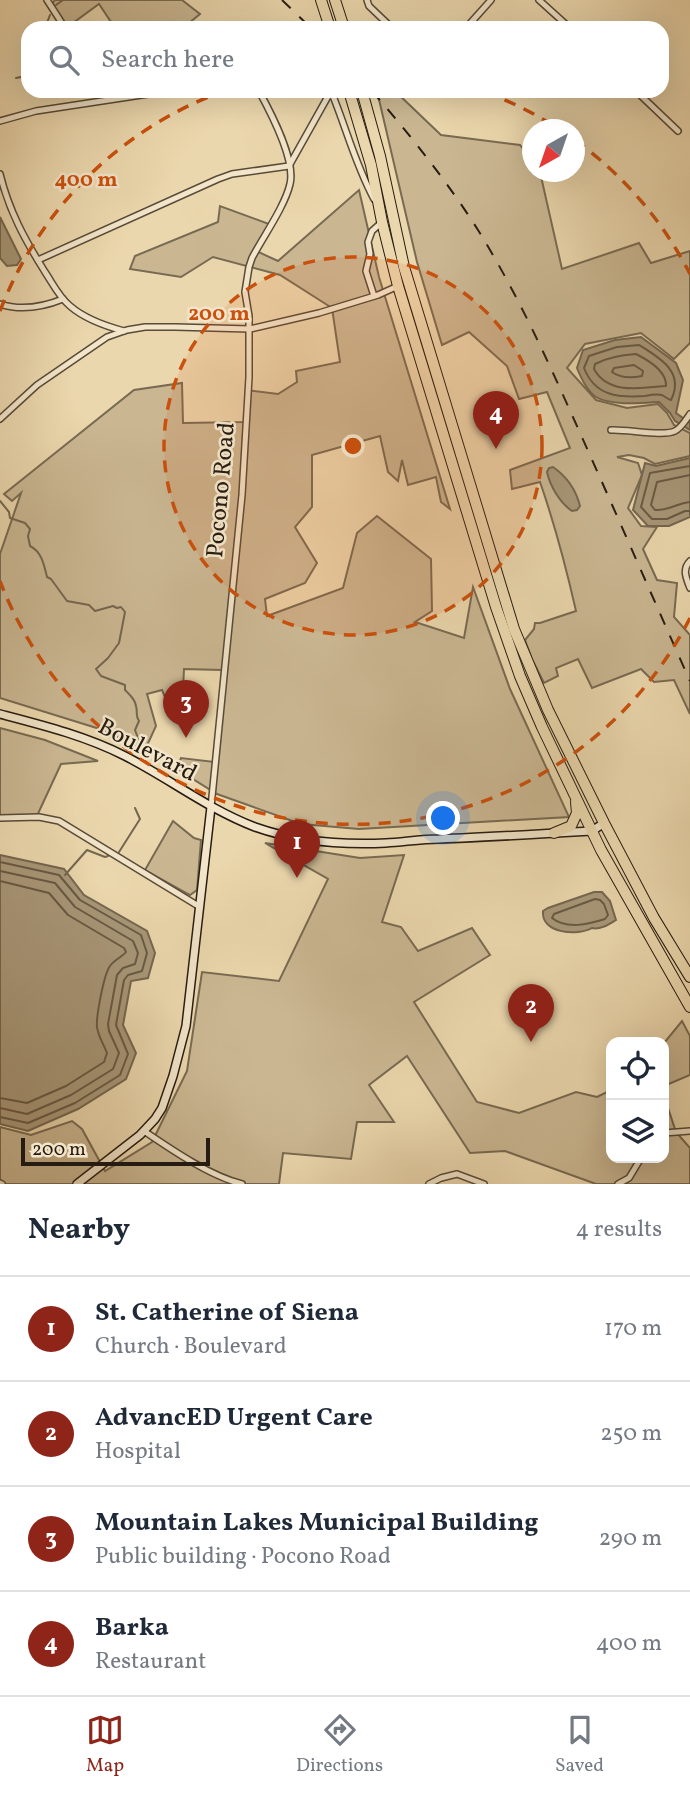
<!DOCTYPE html>
<html lang="en">
<head>
<meta charset="utf-8">
<style>
  :root { --surface:#fff; --page:#f6f6f7; --text:#1f2937; --muted:#747a83; --line:#e0e1e3; --accent:#8f2418 }
  body { margin:0; font-family:Vollkorn,serif; background:var(--page); color:var(--text) }
  .controls { position:absolute; right:21px; bottom:21px; display:grid; overflow:hidden; border-radius:14px; box-shadow:0 7px 28px #0002 }
  .controls button { width:63px; height:63px; display:grid; place-items:center; padding:0; border:0; border-bottom:2px solid var(--line); background:var(--surface); color:var(--text); font:35px sans-serif }
  .compass { position:absolute; left:522px; top:119px; width:63px; height:63px; border-radius:50%; background:var(--surface); box-shadow:0 7px 28px #0002; rotate:220deg }
  .scale { position:absolute; left:21px; bottom:18px; width:189px; box-sizing:border-box; padding-left:7px; border:4px solid #271c11; border-top:0; font-size:19px; line-height:24px; white-space:nowrap; color:#271c11; -webkit-text-stroke:5px #f2e5ca; paint-order:stroke }
  .you { position:absolute; left:444px; top:819px; width:24px; height:24px; margin:-18px; border:5px solid #fff; border-radius:50%; background:#1a73e8; box-shadow:0 0 0 10px #1a73e833 }
  .badge { display:grid; place-items:center; width:46px; height:46px; border-radius:50%; background:var(--accent); color:#fff; font-size:23px; font-weight:700 }
  .pin { position:absolute; translate:-50% -58px; filter:drop-shadow(0 2px 4px #0008) }
  .pin::after { content:''; position:absolute; top:37px; width:24px; height:21px; background:inherit; clip-path:polygon(0 0,100% 0,50% 100%) }
  .list { margin:0; padding:0; list-style:none }
  h2 { display:flex; justify-content:space-between; align-items:center; height:91px; margin:0; padding:0 28px; font-size:30px }
  h2 small { font-size:23px; font-weight:400; color:var(--muted) }
  .list li { display:grid; grid-template-columns:46px 1fr auto; gap:21px; align-items:center; box-sizing:border-box; height:105px; padding:0 28px; border-top:2px solid var(--line) }
  .list b { display:block; font-size:26px; white-space:nowrap }
  .list p { margin:0; font-size:23px; white-space:nowrap; color:var(--muted) }
  .list em { font-size:23px; font-style:normal; color:var(--muted) }
  .icon { flex:none; width:38px; height:38px; fill:none; stroke:currentColor; stroke-width:2; stroke-linecap:round; stroke-linejoin:round }
  .map { position:relative; flex:none; width:690px; height:1184px; overflow:hidden }
  .search { position:absolute; background:var(--surface); box-shadow:0 7px 28px #0002; left:21px; right:21px; top:21px; height:77px; display:flex; align-items:center; gap:18px; box-sizing:border-box; padding:0 24px; border-radius:21px; color:var(--muted); font-size:26px }
  .sheet { height:511px; background:var(--surface) }
  nav { display:flex; justify-content:space-around; align-items:center; box-sizing:border-box; height:98px; border-top:2px solid var(--line); background:var(--surface); font-size:19px; color:var(--muted) }
  nav a { display:grid; justify-items:center; gap:4px }
  nav .on { color:var(--accent) }
  .map>svg:first-child { display:block }
  .green { fill:#cab792; stroke:#786a52; stroke-width:2 }
  .water { fill:#a89778; stroke:#74664f; stroke-width:2 }
  .lines { fill:none; stroke-linecap:round; stroke-linejoin:round }
  .shore { stroke:#685a44; stroke-width:2 }
  .stream { stroke:#74664f; stroke-width:2 }
  .street-casing { stroke:#584b38; stroke-width:8 }
  .secondary-casing { stroke:#271c11; stroke-width:10 }
  .highway-casing { stroke:#271c11; stroke-width:12 }
  .street { stroke:#f2e5ca; stroke-width:5 }
  .secondary { stroke:#f2e5ca; stroke-width:7 }
  .highway { stroke:#ebd7ad; stroke-width:10 }
  .rail { stroke:#271c11; stroke-width:2; stroke-dasharray:12 12; stroke-linecap:butt }
  .ring { fill:none; stroke:#cb500d; stroke-width:3.5; stroke-dasharray:12 9 }
  .labels { text-anchor:middle; dominant-baseline:central; stroke-width:5; stroke-linejoin:round; paint-order:stroke }
  .street-label { font-size:24px; fill:#271c11; stroke:#f2e5ca }
  .centre { fill:#cb500d; stroke:#f2e5ca; stroke-width:3.5 }
  .ring-label { font-size:21px; text-anchor:middle; font-weight:bold; fill:#cb500d; stroke:#f2e5ca; stroke-width:5; stroke-linejoin:round; paint-order:stroke }
</style>
</head>
<body>
<div class="map">
<svg width="690" height="1184" viewBox="0 0 690 1184">
  <rect width="100%" height="100%" fill="#ebd7ad"/>
  <filter id="stains"><feTurbulence type="fractalNoise" baseFrequency=".00286" numOctaves="4"/><feColorMatrix values="0 0 0 0 .2 0 0 0 0 .09 0 0 0 0 .02 0 0 0 .5 -.17"/></filter>
  <radialGradient id="worn" r=".72"><stop offset=".6" stop-color="#630" stop-opacity="0"/><stop offset="1" stop-color="#630" stop-opacity=".3"/></radialGradient>
  <!-- green -->
  <g class="green">
    <path d="M55,0H182L200,14L183,28H115L99,4L66,28L50,6Z"/>
    <path d="M377,91H395L441,135L520,145L532,159V172H540L562,269L639,243L651,263L690,251V343L674,359L641,333L585,344L567,368L596,400L627,408L658,404L667,413L674,425L690,433V456L655,464L644,458L629,455L617,457L638,463L642,475L628,508L641,526L657,527L643,549L657,580L677,583L674,617L690,635V714L674,680L654,682L641,669L592,688L578,659L556,668L558,676L544,683L532,659L525,640L534,629L535,623H540L576,611C566,567 555,525 540,482L512,489L510,470L570,448L547,392L519,399L507,366L469,332L442,345L417,262Z"/>
    <path d="M359,190L379,277L450,509L441,502L436,477L408,485L402,460L398,481L388,472L380,436L312,455V507L295,527L317,563L305,583L265,599L267,616L343,588L357,533L377,516L431,559L432,611L415,622L464,638L473,587L510,689L569,817L359,829L301,824L217,794L177,769L181,758L214,762L222,670L184,669L182,710L170,709L162,690L147,694L156,726L145,750L103,730L0,698V554L21,493L12,501L4,494L134,390L182,383L183,423L244,422L247,390L278,394L297,382L296,371L340,362L332,308L280,275L213,257L181,277L130,269L135,256L218,222L220,206L269,224L254,250L278,261Z"/>
    <path d="M0,728L45,740L98,761L61,764L36,818L0,817Z"/>
    <path d="M173,821L194,838L201,840L197,890L190,895L145,870Z"/>
    <path d="M265,843L360,858L404,855L382,922L401,927L418,951L472,928L490,955L414,1002L477,1102L519,1113L576,1092L597,1097L611,1090V1158H664V1096L676,1132L690,1148V1184H596L505,1151L470,1153L407,1056L369,1085L394,1122H357L351,1159L283,1153L279,1184H0V1127L31,1135L72,1121L82,1129L105,1171L152,1142L187,1071L202,972L279,981L328,879Z"/>
    <path d="M682,1021L690,1036V1075L664,1086V1043Z"/>
  </g>
  <!-- water -->
  <g class="water">
    <path d="M0,217L21,259L17,265L7,266L0,258Z"/>
    <path d="M641,337L676,363L683,380L676,413L690,423V430L675,421L670,413L659,402C642,403 611,406 596,397C587,391 581,378 577,368L583,350L615,340Z"/>
    <path d="M690,458V517L669,526H648L633,510L645,463L656,466Z"/>
    <path d="M553,467C566,476 576,490 580,506L577,510L572,511C560,503 550,486 547,472L549,468Z"/>
    <path d="M0,855L64,869L84,895L147,931L155,953L148,978L131,981L123,1025L136,1053L126,1079L78,1109L28,1131L0,1124Z"/>
    <path d="M594,892H602L610,901L616,920C609,924 601,930 592,928C578,936 541,934 543,911L548,908Z"/>
  </g>
  <g class="lines">
    <!-- shore -->
    <g class="shore">
      <path d="M639,345C660,358 685,372 671,400C668,399 665,397 662,395C657,394 650,395 645,396C618,398 595,396 584,368L589,356L617,347Z"/>
      <path d="M636,354C648,360 667,371 666,386C641,388 608,395 594,369L595,364C608,357 622,355 636,354Z"/>
      <path d="M634,365L643,371L642,376C632,378 620,378 612,372L614,368Z"/>
      <path d="M690,466L650,473L641,507L652,519H667L685,511H690"/>
      <path d="M690,475L657,482L651,505L655,510C669,511 677,503 690,502"/>
      <path d="M0,862L59,875L80,900L141,935L147,953L142,971L128,975L124,980L116,1025L128,1054L120,1075L75,1103L28,1123L0,1117"/>
      <path d="M0,871L55,883L75,907L133,941L138,953L135,964L123,968L117,975L108,1024L109,1031L119,1053L113,1069L71,1095L27,1114L0,1108"/>
      <path d="M0,881L49,893L68,915L124,948L126,952C122,957 114,960 110,966C104,974 96,1016 97,1027C98,1036 104,1045 107,1053L104,1062L66,1086L27,1103L0,1098"/>
      <path d="M595,899L600,900L604,904L608,915L605,919C589,924 567,930 552,918L554,914Z"/>
    </g>
    <!-- stream -->
    <g class="stream">
      <path d="M56,5L63,0"/>
      <path d="M45,28L50,15"/>
      <path d="M16,78L21,77L28,81"/>
      <path d="M0,501L9,512L10,518L25,523L30,529L28,536L30,546C42,552 44,565 47,577L51,579L67,601L89,605L95,611L113,606L117,608L121,607L125,612L119,643L108,658L96,669L101,676L125,685V690C130,695 135,699 136,706C138,713 135,715 139,721L135,730L138,738L137,744"/>
      <path d="M119,852L140,819L135,808"/>
      <path d="M65,875L87,850L105,857L108,856"/>
    </g>
    <defs>
      <g id="street">
        <path d="M47,0L65,28"/>
        <path d="M367,0L369,6L392,28"/>
        <path d="M539,0L570,28"/>
        <path d="M466,28L491,0"/>
        <path d="M331,91C346,127 355,164 374,199"/>
        <path d="M636,91L678,131"/>
        <path d="M0,121L36,111L168,91"/>
        <path d="M0,174C9,211 25,240 45,272C53,284 59,297 70,306C85,319 105,326 124,331"/>
        <path d="M38,260L218,179L232,174L289,166L331,91"/>
        <path d="M374,296L366,271L370,254L368,242L372,231L382,222"/>
        <path d="M0,304C21,311 43,307 63,299"/>
        <path d="M0,419L37,385L107,337L127,330L145,327H175L250,329L319,313L378,295L398,286"/>
        <path d="M611,430C627,429 663,437 675,431C681,428 686,420 690,414"/>
        <path d="M690,561C682,569 686,578 690,588"/>
        <path d="M211,807L242,495L249,377V316L245,292L249,267L252,258C263,237 285,206 290,184C296,160 271,113 259,91"/>
        <path d="M0,818L39,817L59,821L200,907"/>
        <path d="M144,1131C172,1150 210,1176 242,1184"/>
        <path d="M664,1133L690,1131"/>
        <path d="M0,1183L2,1184"/>
        <path d="M429,1184L441,1178L457,1174L484,1184"/>
        <path d="M618,1184L629,1178L641,1158"/>
      </g>
      <g id="secondary">
        <path d="M0,714C42,725 86,736 125,756C170,779 208,809 255,827C297,842 342,845 386,843C404,842 421,839 439,839C490,837 541,834 592,831L604,823"/>
        <path d="M77,1184L140,1135L155,1119L162,1108L173,1076L186,1026L211,807"/>
      </g>
      <g id="highway">
        <path d="M321,0L330,28"/>
        <path d="M335,0L344,28"/>
        <path d="M349,91L371,165L382,222L398,286L496,607L520,676L542,727L601,850L690,1007"/>
        <path d="M362,91L380,156L404,267L514,629L548,710L604,823L654,918L690,977"/>
        <path d="M554,833L571,826L577,813L576,802"/>
      </g>
    </defs>
    <!-- street casing -->
    <use href="#street" class="street-casing"/>
    <!-- secondary casing -->
    <use href="#secondary" class="secondary-casing"/>
    <!-- highway casing -->
    <use href="#highway" class="highway-casing"/>
    <!-- street -->
    <use href="#street" class="street"/>
    <!-- secondary -->
    <use href="#secondary" class="secondary"/>
    <!-- highway -->
    <use href="#highway" class="highway"/>
    <!-- rail -->
    <g class="rail">
      <path d="M282,0L311,28"/>
      <path d="M372,91C410,135 447,181 478,230C522,301 555,377 589,453C623,529 656,605 690,681"/>
    </g>
  </g>
  <!-- distance rings -->
  <circle cx="353" cy="446" r="189" fill="#cb500d" fill-opacity=".12"/>
  <g class="ring">
    <circle cx="353" cy="446" r="189"/>
    <path d="M690 618A378 378 0 0 1 0 581M0 311A378 378 0 0 1 221 92M485 92A378 378 0 0 1 559 129M575 140A378 378 0 0 1 690 274"/>
  </g>
  <g class="labels">
    <!-- street labels -->
    <g class="street-label">
      <text transform="translate(222 490) rotate(-85)">Pocono Road</text>
      <text transform="translate(147 751) rotate(28)">Boulevard</text>
    </g>
  </g>
  <circle cx="353" cy="446" r="10" class="centre"/>
  <g class="ring-label">
    <text x="86" y="186">400 m</text>
    <text x="219" y="320">200 m</text>
  </g>
  <rect width="100%" height="100%" filter="url(#stains)"/>
  <rect width="100%" height="100%" fill="url(#worn)"/>
</svg>
<div class="controls">
<button><svg class="icon" aria-label="locate" viewBox="0 0 24 24"><circle cx="12" cy="12" r="6"/><path d="M12 2v4M12 18v4M2 12h4M18 12h4"/></svg></button>
<button><svg class="icon" aria-label="layers" viewBox="0 0 24 24"><path d="M12 4l9 5-9 5-9-5zM3 14l9 5 9-5"/></svg></button>
</div>
<svg class="compass" viewBox="-18 -18 36 36"><path d="M0-13l5 13h-10z" fill="#e53935"/><path d="M0 13l5-13h-10z" fill="#747a83"/></svg>
<div class="scale">200 m</div>
<div class="you"></div>
<div class="pin badge" style="left:297px;top:878px">1</div>
<div class="pin badge" style="left:531px;top:1042px">2</div>
<div class="pin badge" style="left:186px;top:738px">3</div>
<div class="pin badge" style="left:496px;top:449px">4</div>
<div class="search"><svg class="icon" aria-label="search" viewBox="0 0 24 24"><circle cx="10" cy="10" r="6"/><path d="M15 15l6 6"/></svg>Search here</div>
</div>
<section class="sheet">
<h2>Nearby<small>4 results</small></h2>
<ul class="list">
<li><span class="badge">1</span><div><b>St. Catherine of Siena</b><p>Church · Boulevard</p></div><em>170 m</em></li>
<li><span class="badge">2</span><div><b>AdvancED Urgent Care</b><p>Hospital</p></div><em>250 m</em></li>
<li><span class="badge">3</span><div><b>Mountain Lakes Municipal Building</b><p>Public building · Pocono Road</p></div><em>290 m</em></li>
<li><span class="badge">4</span><div><b>Barka</b><p>Restaurant</p></div><em>400 m</em></li>
</ul>
</section>
<nav>
<a class="on"><svg class="icon" aria-label="map" viewBox="0 0 24 24"><path d="M3 6l6-2 6 2 6-2v14l-6 2-6-2-6 2zM9 4v14M15 6v14"/></svg>Map</a>
<a><svg class="icon" aria-label="directions" viewBox="0 0 24 24"><path d="M12 3l9 9-9 9-9-9zM9 14v-3h6M13 9l2 2-2 2"/></svg>Directions</a>
<a><svg class="icon" aria-label="saved" viewBox="0 0 24 24"><path d="M7 4h10v16l-5-4-5 4z"/></svg>Saved</a>
</nav>
</body>
</html>
